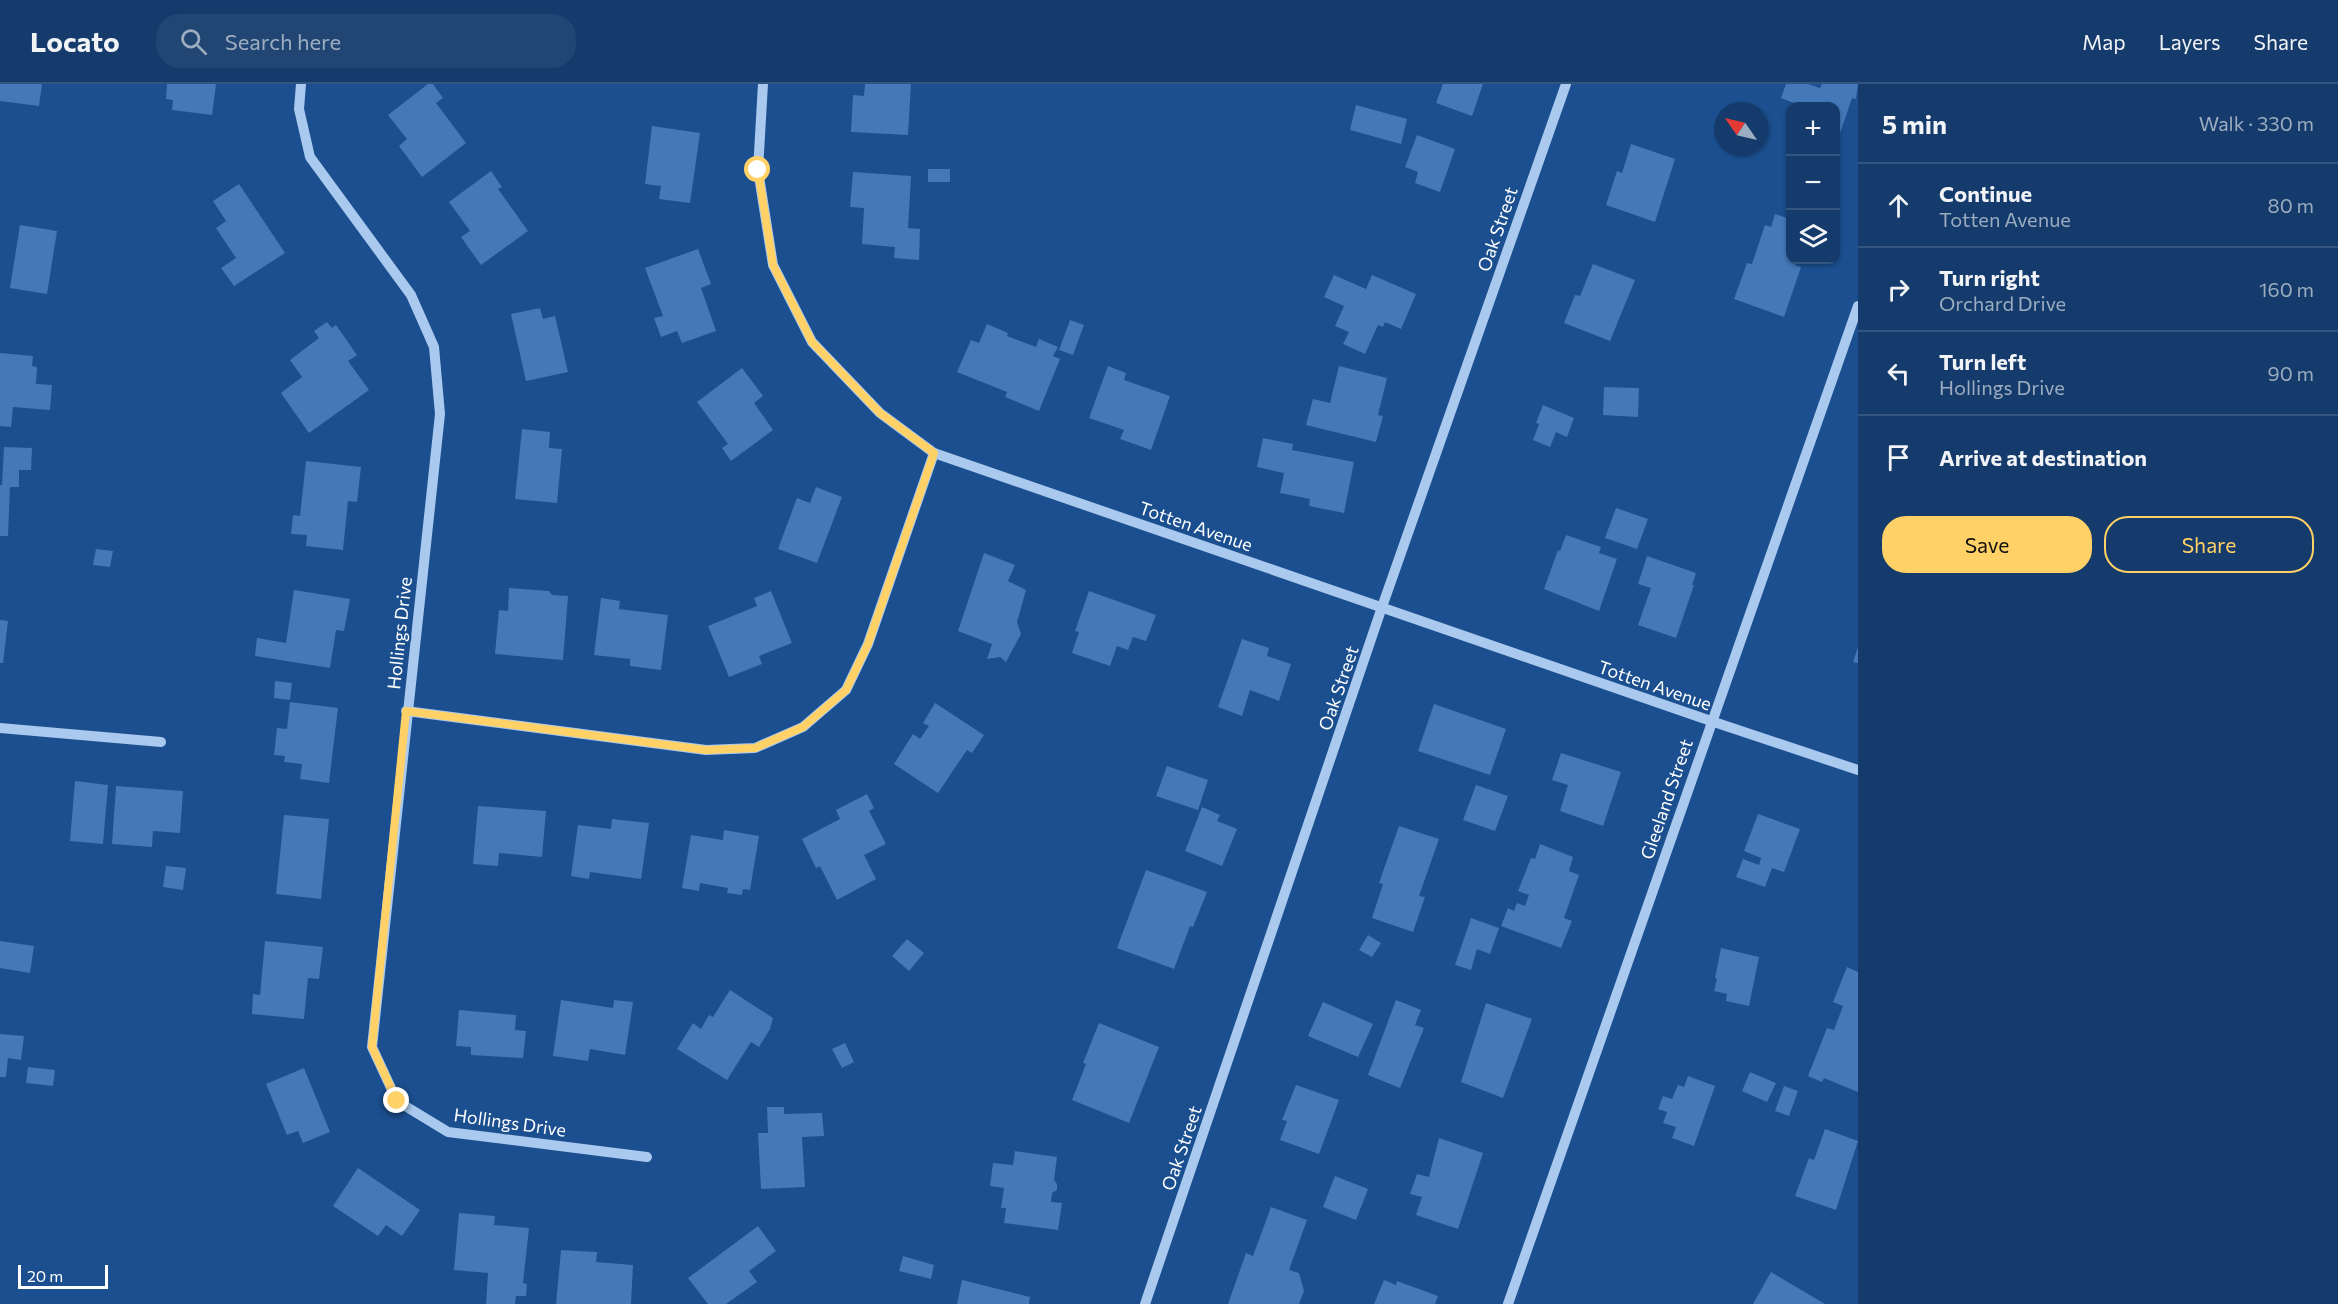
<!DOCTYPE html>
<html lang="en">
<head>
<meta charset="utf-8">
<style>
  :root { --surface:#143b6b; --page:#214673; --text:#f1f3f6; --muted:#9dadc1; --line:#33557e; --accent:#ffd166 }
  body { margin:0; font-family:Commissioner,sans-serif; background:var(--page); color:var(--text) }
  .controls { position:absolute; right:18px; top:18px; display:grid; overflow:hidden; border-radius:12px; box-shadow:0 2px 4px #0004 }
  .controls button { width:54px; height:54px; display:grid; place-items:center; padding:0; border:0; border-bottom:2px solid var(--line); background:var(--surface); color:var(--text); font:30px sans-serif }
  .compass { position:absolute; left:1714px; top:18px; width:54px; height:54px; border-radius:50%; background:var(--surface); box-shadow:0 2px 4px #0004; rotate:304deg }
  .scale { position:absolute; left:18px; bottom:15px; width:90px; box-sizing:border-box; padding-left:6px; border:3px solid #fff; border-top:0; font-size:16px; line-height:21px; white-space:nowrap; color:#fff; -webkit-text-stroke:4px #1b4f8f; paint-order:stroke }
  .stop { position:absolute; width:18px; height:18px; margin:-14px; border:4px solid #ffd166; border-radius:50%; background:#fff }
  .stop.end { background:#ffd166; border-color:#fff; box-shadow:0 2px 6px #0008 }
  .list { margin:0; padding:0; list-style:none }
  h2 { display:flex; justify-content:space-between; align-items:center; height:78px; margin:0; padding:0 24px; font-size:26px }
  h2 small { font-size:20px; font-weight:400; color:var(--muted) }
  .list li { display:grid; grid-template-columns:39px 1fr auto; gap:18px; align-items:center; box-sizing:border-box; height:84px; padding:0 24px; border-top:2px solid var(--line) }
  .list b { display:block; font-size:22px; white-space:nowrap }
  .list p { margin:0; font-size:20px; white-space:nowrap; color:var(--muted) }
  .list em { font-size:20px; font-style:normal; color:var(--muted) }
  .actions { display:flex; gap:12px; padding:18px 24px }
  .actions a { flex:1; padding:14px 0; border:2px solid var(--accent); border-radius:24px; text-align:center; font-size:21px; color:var(--accent) }
  .actions .main { background:var(--accent); color:#111 }
  .icon { flex:none; width:33px; height:33px; fill:none; stroke:currentColor; stroke-width:2; stroke-linecap:round; stroke-linejoin:round }
  .map { position:relative; flex:none; width:1858px; height:1220px; overflow:hidden }
  header { display:flex; align-items:center; gap:36px; box-sizing:border-box; height:84px; padding:0 30px; background:var(--surface); border-bottom:2px solid var(--line) }
  header strong { font-size:28px }
  nav { display:flex; gap:33px; margin-inline-start:auto; font-size:21px }
  .search { width:420px; height:54px; background:var(--page); display:flex; align-items:center; gap:15px; box-sizing:border-box; padding:0 21px; border-radius:24px; color:var(--muted); font-size:22px }
  main { display:flex }
  aside { flex:1; background:var(--surface) }
  .map>svg:first-child { display:block }
  .building { fill:#4478b7 }
  .lines { fill:none; stroke-linecap:round; stroke-linejoin:round }
  .minor { stroke:#a9c9ee; stroke-width:10 }
  .route { stroke:#ffd166; stroke-width:8 }
  .labels { text-anchor:middle; dominant-baseline:central; stroke-width:4.5; stroke-linejoin:round; paint-order:stroke }
  .street-label { font-size:18px; fill:#fff; stroke:#1b4f8f }
</style>
</head>
<body>
<header>
<strong>Locato</strong>
<div class="search"><svg class="icon" aria-label="search" viewBox="0 0 24 24"><circle cx="10" cy="10" r="6"/><path d="M15 15l6 6"/></svg>Search here</div>
<nav><a>Map</a><a>Layers</a><a>Share</a></nav>
</header>
<main>
<div class="map">
<svg width="1858" height="1220" viewBox="0 0 1858 1220">
  <rect width="100%" height="100%" fill="#1b4f8f"/>
  <!-- building -->
  <g class="building">
    <path d="M0,0H42L39,22L0,17Z"/>
    <path d="M167,0H216L212,31L172,26L173,16L166,15Z"/>
    <path d="M428,0H433L443,14L436,19L466,59L422,93L399,62L407,55L388,31Z"/>
    <path d="M865,0H911L908,51L851,48L853,11L864,12Z"/>
    <path d="M1443,0H1483L1472,32L1436,19Z"/>
    <path d="M1786,0H1808L1820,4L1822,0H1858L1856,15L1852,14L1836,61V22H1799V21L1781,14Z"/>
    <path d="M1356,21L1407,35L1401,60L1350,46Z"/>
    <path d="M652,42L700,49L690,119L659,115L661,102L645,100Z"/>
    <path d="M1417,51L1455,65L1440,108L1415,99L1418,88L1405,83Z"/>
    <path d="M1631,60L1675,75L1655,138L1606,121L1617,87L1622,89Z"/>
    <rect x="928" y="85" width="22" height="13"/>
    <path d="M491,87L502,103L498,105L528,147L481,181L461,153L470,147L449,118Z"/>
    <path d="M853,88L911,92L908,144L920,145L919,176L894,174L895,163L862,160L864,124L850,123Z"/>
    <path d="M239,100L285,169L234,202L221,184L236,174L216,144L226,137L213,117Z"/>
    <path d="M1775,130L1790,135V176H1797L1795,181L1801,183L1784,233L1734,215L1747,179L1752,180L1765,141L1771,143Z"/>
    <path d="M20,141L57,147L47,210L10,204Z"/>
    <path d="M698,165L711,200L701,204L716,247L682,259L677,247L661,253L654,234L663,232L645,184Z"/>
    <path d="M1593,180L1635,196L1610,257L1564,239L1575,211L1580,212Z"/>
    <path d="M1334,191L1366,205L1372,191L1416,210L1401,245L1385,238L1383,243L1378,241L1365,270L1343,260L1349,248L1335,242L1344,222L1324,213Z"/>
    <path d="M540,224L543,235L555,232L568,288L526,297L511,230Z"/>
    <path d="M1070,236L1084,241L1073,271L1059,266Z"/>
    <path d="M327,238L332,244L336,241L357,271L348,277L369,306L309,349L281,309L302,293L290,276L319,254L314,247Z"/>
    <path d="M987,240L1008,249L1007,252L1036,263L1039,255L1058,263L1053,272L1060,275L1039,327L1005,313L1007,308L957,288L971,256L979,259Z"/>
    <path d="M0,269L33,272L32,282L37,283L36,300L52,301L50,326L13,323L11,343L0,342Z"/>
    <path d="M1108,282L1126,289L1124,296L1170,312L1151,366L1120,355L1124,346L1089,334Z"/>
    <path d="M1339,282L1387,294L1378,331L1383,332L1376,358L1306,341L1313,315L1330,319Z"/>
    <path d="M742,284L763,312L754,319L773,346L731,377L722,364L728,360L697,318Z"/>
    <path d="M1604,303L1639,304L1638,333L1603,331Z"/>
    <path d="M1543,321L1574,334L1567,353L1556,348L1550,363L1533,356L1539,340L1536,339Z"/>
    <path d="M522,345L550,348L549,364L562,365L557,419L515,415Z"/>
    <path d="M1263,354L1293,360L1292,366L1354,378L1344,429L1309,422L1310,415L1280,409L1284,389L1257,383Z"/>
    <path d="M4,363L32,364L31,386H19V403H10L8,452H0V401H2Z"/>
    <path d="M306,377L361,383L357,418L348,417L343,466L306,462L307,451L291,450L293,431L300,432Z"/>
    <path d="M816,403L842,413L817,479L778,465L797,414L810,419Z"/>
    <path d="M1616,424L1648,435L1637,465L1605,454Z"/>
    <path d="M1566,451L1601,463L1599,469L1617,475L1599,527L1544,505L1558,466L1560,467Z"/>
    <path d="M96,465L113,467L110,483L93,481Z"/>
    <path d="M984,469L1015,481L1008,497L1026,506L1017,538L1021,550L1006,578L1000,573L987,575L992,560L958,547Z"/>
    <path d="M1647,472L1696,489L1692,501H1694L1676,554L1638,541L1651,504L1638,500Z"/>
    <path d="M509,504L549,507L552,511L568,512L563,576L495,570L499,526L508,527Z"/>
    <path d="M294,506L350,515L344,547L336,546L330,584L255,572L257,554L286,559Z"/>
    <path d="M771,507L792,559L759,572L762,580L729,593L708,542L757,522L754,514Z"/>
    <path d="M1089,507L1156,531L1146,557L1133,553L1128,566L1117,562L1110,582L1072,569L1079,548L1075,547Z"/>
    <path d="M601,514L620,517L619,525L668,531L661,586L630,582V575L594,571Z"/>
    <path d="M0,536L8,537L3,579H0Z"/>
    <path d="M1242,555L1269,564L1267,572L1291,580L1279,617L1250,606L1242,632L1218,623Z"/>
    <path d="M1858,563V579L1853,578Z"/>
    <path d="M275,597L292,599L290,616L274,614Z"/>
    <path d="M290,618L338,624L329,699L300,695L302,680L284,678L285,672L274,671L277,644L287,645Z"/>
    <path d="M935,619L984,651L972,669L967,666L938,709L894,680L913,650L920,655L929,642L923,639Z"/>
    <path d="M1434,620L1506,645L1490,691L1418,667Z"/>
    <path d="M1561,669L1621,688L1603,742L1560,727L1568,701L1552,696Z"/>
    <path d="M1167,682L1208,696L1198,726L1156,712Z"/>
    <path d="M75,697L108,701L103,760L70,757Z"/>
    <path d="M1476,701L1508,712L1495,747L1463,736Z"/>
    <path d="M116,702L183,707L180,749L153,747L152,763L112,760Z"/>
    <path d="M867,710L874,724L869,727L886,760L864,771L876,795L837,816L820,782L816,784L802,755L840,735L836,726Z"/>
    <path d="M478,722L546,727L542,773L499,769L498,782L473,780Z"/>
    <path d="M1202,723L1220,731L1217,737L1237,745L1222,782L1185,767Z"/>
    <path d="M1758,730L1800,745L1784,788L1772,784L1765,803L1736,793L1743,775L1759,781L1761,774L1744,767Z"/>
    <path d="M284,731L329,735L321,815L276,810Z"/>
    <path d="M612,735L649,739L641,795L590,788L589,795L571,792L578,741L611,745Z"/>
    <path d="M1399,742L1439,755L1419,812L1425,813L1413,848L1372,834L1383,800L1379,799Z"/>
    <path d="M724,746L759,752L750,806L743,805L742,811L727,809L728,804L700,799L699,807L682,804L691,751L723,756Z"/>
    <path d="M1540,760L1573,773L1569,787L1579,791L1564,834L1572,837L1561,864L1501,842L1508,824L1514,827L1517,819L1525,822L1529,811L1518,807L1531,774L1535,775Z"/>
    <path d="M166,782L186,784L183,806L163,803Z"/>
    <path d="M1146,786L1207,808L1193,843L1190,842L1174,885L1117,864Z"/>
    <path d="M1471,834L1499,844L1490,870L1477,865L1471,886L1455,881Z"/>
    <path d="M1368,851L1381,859L1372,873L1359,866Z"/>
    <path d="M907,855L924,869L909,887L892,872Z"/>
    <path d="M0,857L34,862L30,889L0,884Z"/>
    <path d="M265,857L323,863L319,895L308,894L304,935L252,930L253,910L260,911Z"/>
    <path d="M1721,864L1759,873L1749,922L1726,917L1727,910L1714,907L1717,895L1715,894Z"/>
    <path d="M1847,883L1858,888V1008L1824,994L1822,998L1808,992L1827,944L1834,946L1843,922L1833,918Z"/>
    <path d="M730,906L773,934L770,945L759,963L751,958L727,996L677,965L693,939L701,945L709,931L713,933Z"/>
    <path d="M561,916L613,924L614,916L633,918L625,971L590,965L588,977L553,972Z"/>
    <path d="M1396,916L1421,926L1415,941L1424,944L1400,1004L1368,991Z"/>
    <path d="M1323,918L1373,940L1358,973L1308,952Z"/>
    <path d="M1486,919L1532,935L1503,1014L1461,998Z"/>
    <path d="M459,926L516,931L515,946L526,947L523,974L471,971V963L456,962Z"/>
    <path d="M1099,939L1159,963L1129,1039L1072,1016L1086,980L1083,979Z"/>
    <path d="M0,950L24,952L21,976L8,974L6,993H0Z"/>
    <path d="M845,959L854,978L842,984L832,965Z"/>
    <path d="M28,983L55,986L53,1002L26,999Z"/>
    <path d="M304,984L330,1048L303,1059L298,1047L287,1051L266,1000Z"/>
    <path d="M1750,988L1776,999L1767,1018L1742,1007Z"/>
    <path d="M1688,992L1715,1002L1694,1062L1672,1054L1676,1043L1663,1039L1667,1028L1658,1025L1663,1012L1672,1015L1678,1001L1684,1003Z"/>
    <path d="M1296,1001L1339,1016L1319,1070L1280,1056L1287,1037L1282,1036Z"/>
    <path d="M1784,1002L1798,1007L1789,1032L1775,1027Z"/>
    <path d="M767,1023H784V1030L822,1029L824,1052L802,1053L805,1103L761,1105L758,1049H768Z"/>
    <path d="M1825,1045L1858,1057L1836,1126L1795,1112L1809,1074L1814,1076Z"/>
    <path d="M1439,1054L1483,1069L1458,1145L1416,1131L1422,1113L1410,1110L1417,1090L1429,1093Z"/>
    <path d="M1015,1067L1057,1073L1054,1096L1057,1100V1106L1052,1109L1051,1118L1062,1119L1058,1146L1004,1139L1006,1124H1001L1004,1104L990,1102L993,1079L1013,1081Z"/>
    <path d="M358,1084L420,1126L402,1152L386,1141L378,1152L333,1122Z"/>
    <path d="M1335,1092L1368,1105L1356,1136L1323,1123Z"/>
    <path d="M1271,1123L1307,1136L1289,1186L1299,1189L1304,1207L1299,1220H1228L1246,1169L1253,1172Z"/>
    <path d="M459,1129L495,1132L494,1141L529,1144L523,1199L527,1200L526,1212H516L515,1220H486L488,1189L454,1186Z"/>
    <path d="M758,1142L776,1167L749,1187L757,1198L726,1220H708L688,1194Z"/>
    <path d="M561,1166L597,1168L596,1178L633,1181L631,1220H556Z"/>
    <path d="M903,1172L934,1181L931,1195L899,1187Z"/>
    <path d="M1771,1188L1825,1220H1753Z"/>
    <path d="M962,1196L1030,1213L1029,1220H957Z"/>
    <path d="M1384,1196L1396,1201L1397,1197L1438,1212L1435,1220H1374Z"/>
  </g>
  <g class="lines">
    <!-- minor -->
    <g class="minor">
      <path d="M301,0L299,25L310,73L411,211L434,263L440,330L372,963L397,1017L448,1048L647,1073"/>
      <path d="M763,0L758,86L773,181L812,258L880,329L934,369L1711,637L1858,686"/>
      <path d="M406,627L706,666L755,664L803,643L846,606L868,560L934,369"/>
      <path d="M0,644L161,658"/>
      <path d="M1145,1220L1382,523L1566,0"/>
      <path d="M1508,1220L1858,222"/>
    </g>
  </g>
  <g class="lines">
    <!-- route -->
    <path class="route" d="M397,1017L372,963L406,627L706,666L755,664L803,643L846,606L868,560L934,369L880,329L812,258L773,181L758,86"/>
  </g>
  <g class="labels">
    <!-- street labels -->
    <g class="street-label">
      <text transform="translate(1497 145) rotate(-71)">Oak Street</text>
      <text transform="translate(1196 442) rotate(19)">Totten Avenue</text>
      <text transform="translate(399 549) rotate(-84)">Hollings Drive</text>
      <text transform="translate(1655 601) rotate(19)">Totten Avenue</text>
      <text transform="translate(1338 604) rotate(-71)">Oak Street</text>
      <text transform="translate(1666 715) rotate(-71)">Gleeland Street</text>
      <text transform="translate(510 1038) rotate(8)">Hollings Drive</text>
      <text transform="translate(1181 1064) rotate(-71)">Oak Street</text>
    </g>
  </g>
</svg>
<div class="controls">
<button>+</button>
<button>−</button>
<button><svg class="icon" aria-label="layers" viewBox="0 0 24 24"><path d="M12 4l9 5-9 5-9-5zM3 14l9 5 9-5"/></svg></button>
</div>
<svg class="compass" viewBox="-18 -18 36 36"><path d="M0-13l5 13h-10z" fill="#e53935"/><path d="M0 13l5-13h-10z" fill="#9dadc1"/></svg>
<div class="scale">20 m</div>
<div class="stop" style="left:758px;top:86px"></div>
<div class="stop end" style="left:397px;top:1017px"></div>
</div>
<aside>
<h2>5 min<small>Walk · 330 m</small></h2>
<ul class="list">
<li><svg class="icon" aria-label="ahead" viewBox="0 0 24 24"><path d="M12 20V5M6 11l6-6 6 6"/></svg><div><b>Continue</b><p>Totten Avenue</p></div><em>80 m</em></li>
<li><svg class="icon" aria-label="right" viewBox="0 0 24 24"><path d="M7 20v-9h11M14 6l5 5-5 5"/></svg><div><b>Turn right</b><p>Orchard Drive</p></div><em>160 m</em></li>
<li><svg class="icon" aria-label="left" viewBox="0 0 24 24"><path d="M17 20v-9H6M10 6l-5 5 5 5"/></svg><div><b>Turn left</b><p>Hollings Drive</p></div><em>90 m</em></li>
<li><svg class="icon" aria-label="arrive" viewBox="0 0 24 24"><path d="M6 21V4h12l-3 4 3 4H6"/></svg><div><b>Arrive at destination</b></div></li>
</ul>
<div class="actions"><a class="main">Save</a><a>Share</a></div>
</aside>
</main>
</body>
</html>
